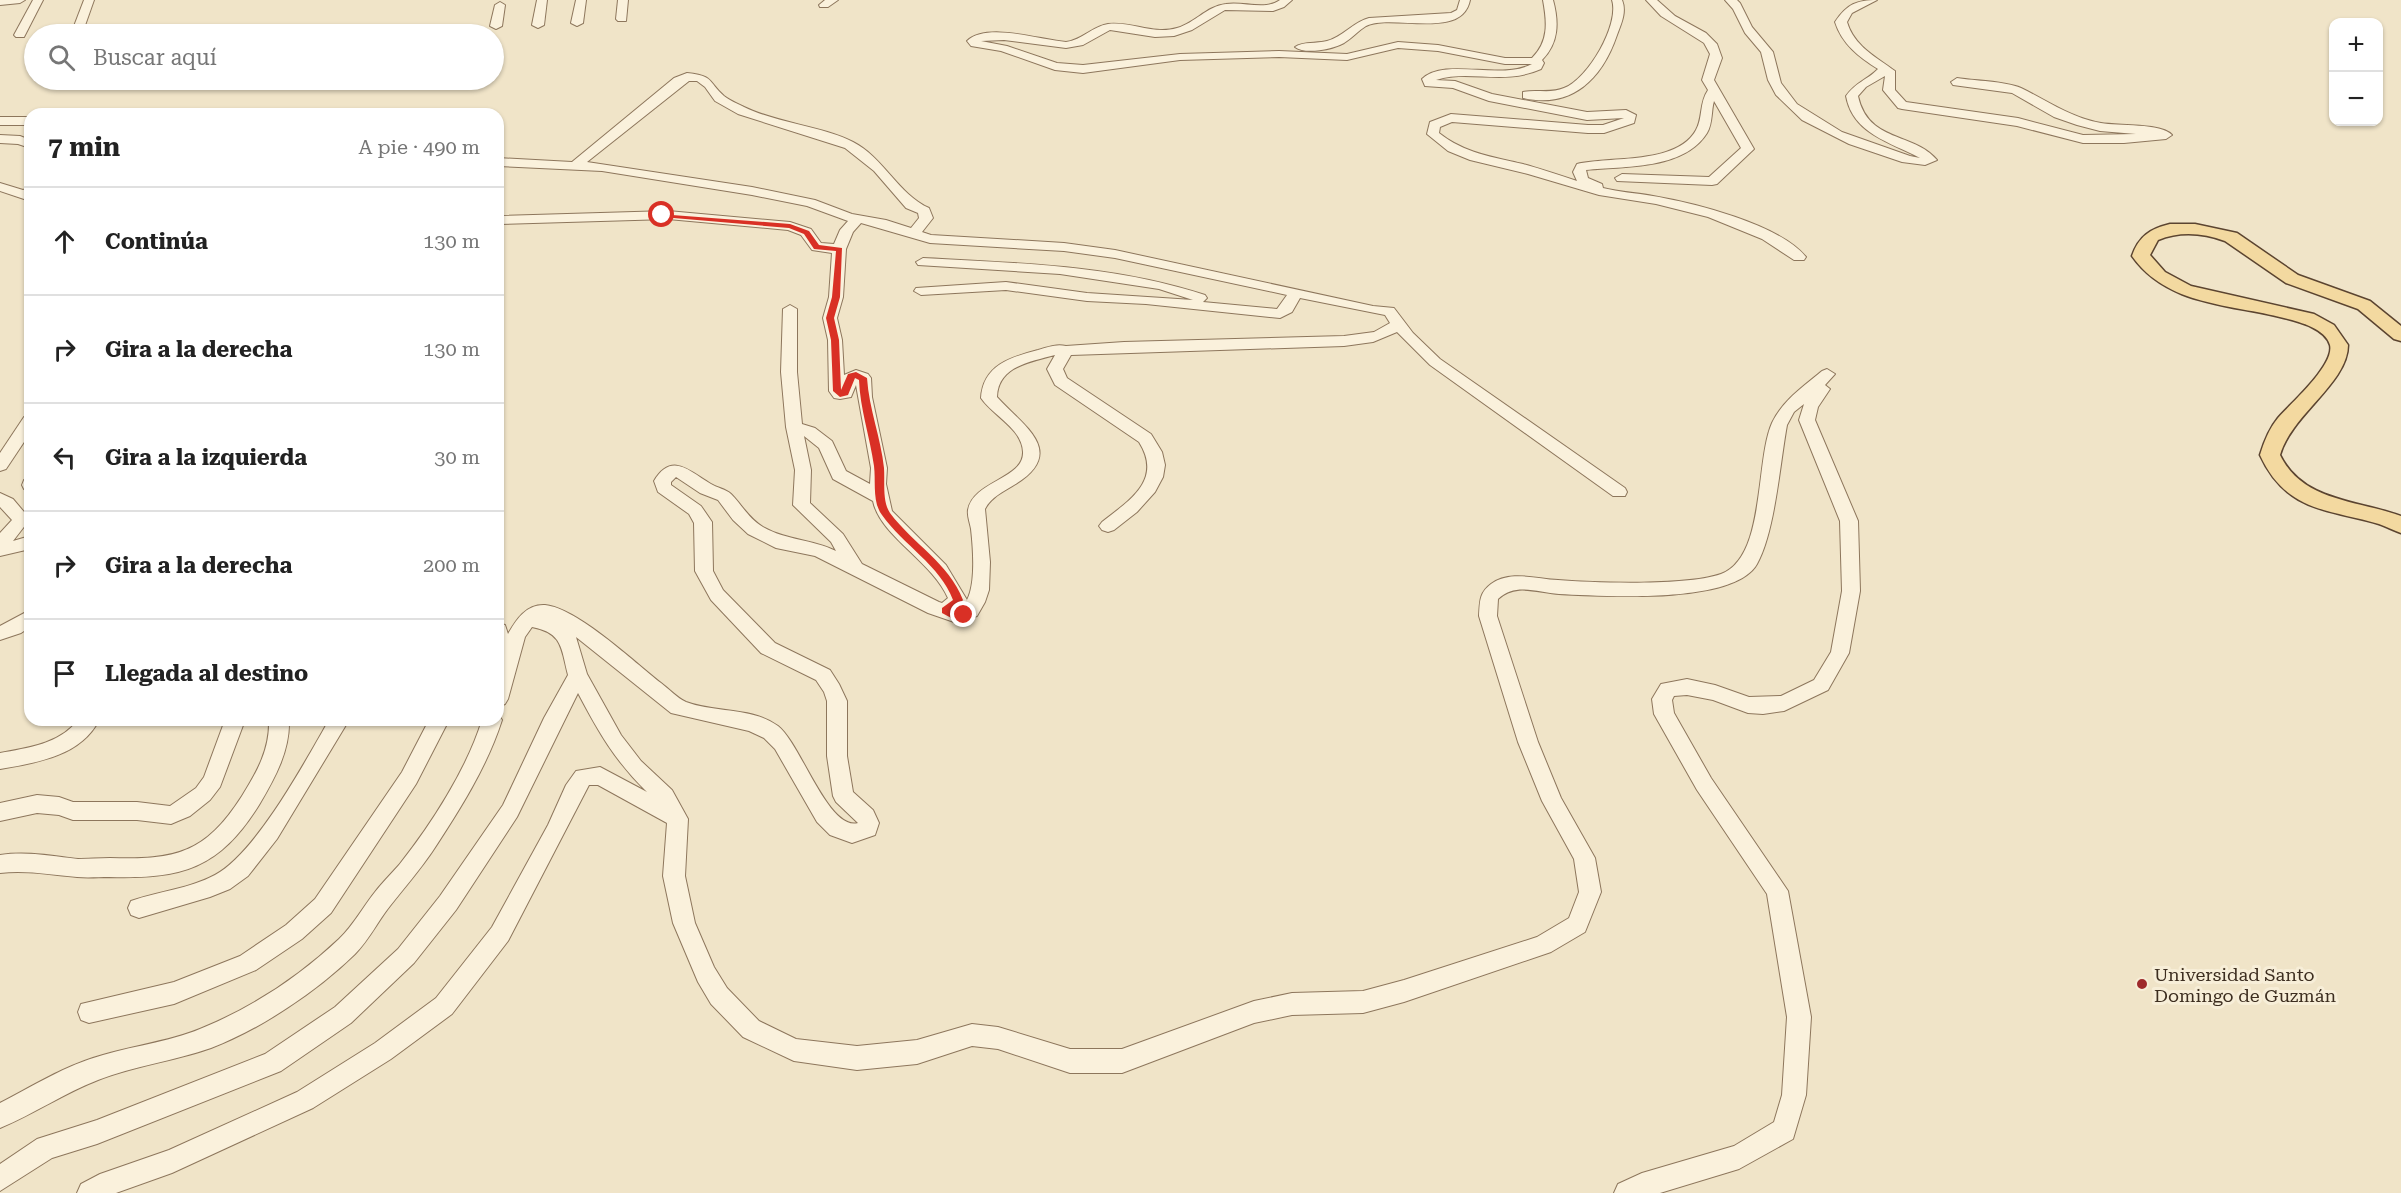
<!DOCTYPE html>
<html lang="es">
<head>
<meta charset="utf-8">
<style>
  :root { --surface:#fff; --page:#f6f6f6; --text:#222; --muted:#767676; --line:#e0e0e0 }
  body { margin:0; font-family:"Roboto Serif",serif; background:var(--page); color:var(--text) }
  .controls { position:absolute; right:18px; top:18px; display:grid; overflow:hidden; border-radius:12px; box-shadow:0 2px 4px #0004 }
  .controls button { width:54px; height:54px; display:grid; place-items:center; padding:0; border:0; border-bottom:2px solid var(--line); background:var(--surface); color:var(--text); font:30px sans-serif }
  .stop { position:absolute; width:18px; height:18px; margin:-14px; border:4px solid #d93025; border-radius:50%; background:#fff }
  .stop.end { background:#d93025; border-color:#fff; box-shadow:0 2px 6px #0008 }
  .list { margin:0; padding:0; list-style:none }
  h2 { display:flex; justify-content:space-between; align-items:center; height:78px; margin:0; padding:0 24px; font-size:26px }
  h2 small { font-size:20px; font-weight:400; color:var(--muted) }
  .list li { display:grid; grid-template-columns:39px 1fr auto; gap:18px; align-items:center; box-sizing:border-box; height:108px; padding:0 24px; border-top:2px solid var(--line) }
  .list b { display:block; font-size:22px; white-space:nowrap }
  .list em { font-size:20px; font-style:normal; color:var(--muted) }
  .icon { flex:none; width:33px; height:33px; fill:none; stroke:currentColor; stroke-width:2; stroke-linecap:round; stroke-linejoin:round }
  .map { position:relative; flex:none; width:2401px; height:1193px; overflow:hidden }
  .search { position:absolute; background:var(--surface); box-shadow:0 2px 4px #0004; left:24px; top:24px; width:480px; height:66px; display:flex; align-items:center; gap:15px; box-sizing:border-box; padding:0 21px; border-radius:33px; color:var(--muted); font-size:22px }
  .panel { position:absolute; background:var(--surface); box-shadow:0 2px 4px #0004; left:24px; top:108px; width:480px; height:618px; border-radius:18px }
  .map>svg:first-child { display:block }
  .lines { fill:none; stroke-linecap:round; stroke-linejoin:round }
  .minor-casing { stroke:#8d765c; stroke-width:2 }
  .major-casing { stroke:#5b4430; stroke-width:3 }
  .minor { fill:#faf1dc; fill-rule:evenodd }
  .major { fill:#f3d9a0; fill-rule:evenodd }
  .route { fill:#d93025 }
  .poi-dot { fill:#9e2a2b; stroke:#f7eed8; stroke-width:2 }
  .labels { text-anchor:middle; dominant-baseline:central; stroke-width:6; stroke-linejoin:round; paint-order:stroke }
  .near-poi-label { font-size:18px; fill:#3d2e20; stroke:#f7eed8; text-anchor:start }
</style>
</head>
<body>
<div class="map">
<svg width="2401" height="1193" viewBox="0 0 2401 1193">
  <rect width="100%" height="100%" fill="#f0e4c8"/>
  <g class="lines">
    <defs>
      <g id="minor">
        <path d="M0,0H25L20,3L0,5Z"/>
        <path d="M33,0H43L24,37H16L14,35Z"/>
        <path d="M84,0H94L82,34H71Z"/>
        <path d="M537,0H547L544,25L538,28L532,25Z"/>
        <path d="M576,0H586L583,23L577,26L571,23Z"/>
        <path d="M618,0H628L626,21H618L616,19Z"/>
        <path d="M825,0H838L828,7H820L819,5Z"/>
        <path d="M1280,0H1292L1284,7L1273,11L1225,10L1192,30L1174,36L1155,37L1110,30L1083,45L1066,48L1004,40L981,41L1007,46L1057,63L1083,65L1180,54L1279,51L1347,54L1398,42L1438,45L1505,58H1532C1549,41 1547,22 1543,0H1553C1559,22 1559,43 1542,60L1544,63L1541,69C1503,86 1470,69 1436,80L1455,81L1492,94L1587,112L1626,110L1636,115L1634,123L1604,133H1588L1452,122L1440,127L1439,133C1464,153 1493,157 1523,164C1541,169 1559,175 1577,181L1573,172L1577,164C1610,156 1677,165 1696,130C1703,118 1699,103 1708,90L1702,80L1710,54L1704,43L1661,16L1646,0H1657L1675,16L1706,33L1717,44L1722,58L1714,80L1754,149L1717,184L1712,185L1617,181L1615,178L1622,174L1709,177L1741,148L1714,101C1711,111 1713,123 1707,133C1684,170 1624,166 1586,170L1588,178L1602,184L1603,188C1619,192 1636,193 1653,196C1694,203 1779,224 1806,257L1804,260H1794L1762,239L1708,217L1656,204L1599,195L1528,174L1470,160L1448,151L1427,134L1430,122L1451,114L1588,125H1603L1624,118L1587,120L1489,101L1453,88L1425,86L1422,79C1445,57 1501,81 1532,64H1505L1438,51L1398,48L1347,60L1279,57L1180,60L1083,73L1055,70L1001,51L971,46L967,41C987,22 1040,40 1066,42C1082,40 1093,26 1108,24C1131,21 1153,35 1177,28C1195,23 1207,6 1226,4C1244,1 1264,11 1280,0Z"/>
        <path d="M1460,0H1470C1462,41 1392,13 1366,26C1358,31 1352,38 1344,43C1333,49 1305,55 1295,47C1303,41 1317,44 1327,41C1343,37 1353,22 1369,18L1451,13L1457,10Z"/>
        <path d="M1612,0H1622C1627,12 1621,24 1617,35C1602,79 1572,109 1523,98V92C1536,89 1551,94 1564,88C1588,79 1620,24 1612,0Z"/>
        <path d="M1725,0H1737L1740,3L1752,27L1773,52L1781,83L1797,104L1842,132L1910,156L1920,158C1890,142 1853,134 1846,96C1857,81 1866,81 1878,69C1859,57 1842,44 1835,22C1847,4 1857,0 1877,0L1852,13L1847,22C1854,46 1876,57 1895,71V90L1906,102L2018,118L2083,135L2136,134L2100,131L2077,125L2054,117L2012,93L1953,85L1951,82L1957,78C1975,81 2005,81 2021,88C2048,101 2071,118 2101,123C2117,126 2162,123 2172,135L2166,139L2124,143H2083L2017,126L1902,109L1898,108L1883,90L1885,76L1866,87L1858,96C1868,143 1914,132 1937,160L1925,165L1902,162L1849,144L1802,120L1776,95L1768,80L1761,52L1745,33L1733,9Z"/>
        <path d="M500,2L505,5L502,26L496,29L490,26L495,5Z"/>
        <path d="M687,73C715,76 707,81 724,96C729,100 738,104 744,107C776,123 822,126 853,142C884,158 898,194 929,208L933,218L922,232L931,235L1064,243L1115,250L1373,306L1394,308L1413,333L1440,359L1625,488L1627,492L1625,496H1613L1430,365L1397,332L1373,342L1344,346L1071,355L1063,369L1067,378L1151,434L1162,452L1165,465L1163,477L1155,492L1137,512L1114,530L1108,532L1102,530L1099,526L1102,522C1130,500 1163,480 1139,442L1055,385L1047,369L1055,355C1030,362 998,366 997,397C1022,425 1069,452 1014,485C1003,492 991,497 985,509L990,562L989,590L985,602L977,616L957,623L928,613L815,556L776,548L748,534L733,520L718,500L700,493L676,477L671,482V485L701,506L712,522L713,571L723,590L775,643L830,670L839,684L847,701V756L853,792L873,810L879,823L875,835L852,843L830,835L817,822L775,749L764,738L749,731L671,713L576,637L587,674L621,735L641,761L672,790L688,819L685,876L695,923L714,967L727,988L759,1021L796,1039L857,1046L917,1040L972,1024L998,1027L1070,1049H1122L1254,1001L1292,993L1363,991L1404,980L1537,937L1569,918L1579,892L1574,859L1542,801L1518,742L1479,616C1480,602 1479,593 1491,584C1510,570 1536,579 1558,580C1596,583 1687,586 1721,574C1766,557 1755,461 1772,423C1782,401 1804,386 1822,371L1827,369L1835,374L1825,385L1830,389L1818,407L1815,420L1858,521L1860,591L1849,653L1828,690L1784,711L1763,714L1748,713L1713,700L1687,695L1674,696L1672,700L1674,713L1711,778L1788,891L1811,1017L1806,1095L1793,1139L1739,1169L1660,1193H1614L1618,1184L1642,1173L1734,1146L1774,1122L1782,1095L1787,1017L1767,894L1697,790L1654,714L1652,699L1661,684L1687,679L1715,685L1749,697L1781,696L1814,680L1831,652L1842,591L1840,521L1799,420L1804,404L1794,412L1787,425C1780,463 1775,532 1757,564C1734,605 1602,596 1559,594C1538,593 1516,582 1498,599L1497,616L1538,742L1561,798L1595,858L1601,892L1585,932L1551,952L1404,1002L1363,1013L1292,1015L1254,1023L1122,1073H1070L998,1049L972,1046L917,1064L857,1070L794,1061L743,1037L711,1004L698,982L673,923L663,876L667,823L598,785H589L508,941L452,1014L391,1059L313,1108L172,1173L116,1193H77L81,1184L100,1174L169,1150L297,1092L375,1043L436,998L492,927L548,825L566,785L576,771L600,767L647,792C615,761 598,731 578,693L517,817L456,910L414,963L351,1023L281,1071L97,1144L52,1158L0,1191V1164L37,1139L97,1120L265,1054L335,1007L398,949L440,896L503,805L544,718L568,675C561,648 563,633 532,627L525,637L508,699L505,704L498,707V623L505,625L508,634C516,620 526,604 545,605C577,608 634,662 661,683C669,689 677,698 686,702C715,713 752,707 778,726C801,744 828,831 858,823L836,802L833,796L827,756V701L824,692L816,680L761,653L711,600L695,571L694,523L689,514L658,492L654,481C672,451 690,472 711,484C717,488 726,489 731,494C742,505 749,519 763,527C788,541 812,539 836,551L831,542L793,505L795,470L786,427L781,372L783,309L790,305L797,309V372L802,424L815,428L832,441L846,471L870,484L871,468L856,385L851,397L840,399L834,398L829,391L828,340L823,318L829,297L832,253L812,250L801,235L788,230L668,219L498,224V216L668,211L790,222L811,229L821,243L834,244L840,230L848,221L807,206L752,195L602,171L498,166V158L572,162L674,78ZM689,81H697L705,87L715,101L738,114L845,148L874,171L906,208L918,213L919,218L911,228L886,220L852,214L815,200L752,187L587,162ZM861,223L930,243L1064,251L1115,258L1287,295L1277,309L1203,302L1207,298L1205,295C1114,265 1018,263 923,258L916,262L918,265L1060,274L1159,289L1193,300L1087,293L1006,282L916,288L914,291L921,295L1006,290L1087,301L1146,304L1280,318L1292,312L1300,298L1385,315L1390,323L1374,332L1344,336L1124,342L1066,346C1056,344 1048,347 1038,350C1011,357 983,365 981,398C993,416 1022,428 1023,452C1024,479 973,481 968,510C967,516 970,523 971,529C973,547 978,597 960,608L967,600L946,565L892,511L886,484L887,468L872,397L871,378L868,374L856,370L844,375L842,340L837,318L843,297L846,249L853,232ZM804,436L819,448L833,479L873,501C880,536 932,561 948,598L942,603L939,602L862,564L843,534L810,503L811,470Z"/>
        <rect x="0" y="117" width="30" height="8"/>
        <path d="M0,135L20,136L30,140V148L18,144L0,143Z"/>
        <path d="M0,183L23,190L30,188V197L24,199L0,191Z"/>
        <path d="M30,416V433L6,469L0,471V453L24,417Z"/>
        <path d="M30,478V491L24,489L22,485L24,480Z"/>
        <path d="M0,493L13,499L30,519L13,541L30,536V549L0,556V533L12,520L0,507Z"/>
        <path d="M30,610V627L21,633L0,640V626Z"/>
        <path d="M498,714L502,720C487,767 459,811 432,852C419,871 404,888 390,906C378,921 369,940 355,954C317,991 261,1029 211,1048C174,1061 133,1066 98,1080C64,1093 34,1114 0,1128V1103C33,1086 66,1065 103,1055C137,1045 174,1041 207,1026C256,1005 301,975 339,939C353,926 363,907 375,892C382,883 391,874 399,865C431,825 467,769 482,720H498Z"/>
        <path d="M78,720H99C81,756 36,763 0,769V753C27,748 60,744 78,720Z"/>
        <path d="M225,720H245L220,787L210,800L190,816L178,821L171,824L137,820H73L59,815L37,813L0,821V803L37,795L59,797L73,802H137L170,806L196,788L204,777Z"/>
        <path d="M269,720H289C290,751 275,778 259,805C219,869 182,879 109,877C99,877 88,878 77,877C51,875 27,870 0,873V855C27,851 51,856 78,859C88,859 99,858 110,858C175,860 205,854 242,796C257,772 270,749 269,720Z"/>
        <path d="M329,720H349L277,839L248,876L230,889L210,897L139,918L131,915L128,908L131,901C159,891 189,889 215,875C256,853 305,762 329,720Z"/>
        <path d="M429,720H449L416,784L331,913L302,939L256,970L174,1004L89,1023L81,1020L78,1012L81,1004L174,982L240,956L286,925L315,899L402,772Z"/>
      </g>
      <path id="major" d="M2170,224H2195L2237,233L2298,275L2370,301L2401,326V341L2394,339L2358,309L2286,283L2225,241C2203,233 2180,231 2158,240L2150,255L2165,272L2191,286L2314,314L2334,325L2348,345C2348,383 2291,415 2280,455C2303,502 2358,500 2401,516V533C2393,530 2387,527 2379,524C2328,509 2286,512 2260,455C2264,442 2269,429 2278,418C2290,404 2335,365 2330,345C2325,328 2299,322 2284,318C2231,304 2167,306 2132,256C2139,236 2150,229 2170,224Z"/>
    </defs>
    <!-- minor casing -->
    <use href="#minor" class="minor-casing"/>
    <!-- major casing -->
    <use href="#major" class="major-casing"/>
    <!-- minor -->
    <use href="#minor" class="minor"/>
    <!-- major -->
    <use href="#major" class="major"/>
  </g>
  <!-- route -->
  <path class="route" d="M659,214L790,224L809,231L819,245L842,248L840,297L834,318L839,340L841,390L848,374L856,372L867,378C869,409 881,438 884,468C885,482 882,501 890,513C913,544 949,563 963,600L954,611L968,612V618L955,620L942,613V608L953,600C940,565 903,545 882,515C872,502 876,481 874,466C870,437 860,409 859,380L855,378L848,395L840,397L833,391L831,340L826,318L832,297L836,251L814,249L804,234L789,228L662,217Z"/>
  <!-- markers -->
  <circle class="poi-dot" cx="2142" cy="984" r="6"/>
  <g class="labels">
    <!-- near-poi labels -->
    <g class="near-poi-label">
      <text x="2154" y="974">Universidad Santo<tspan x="2154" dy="21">Domingo de Guzmán</tspan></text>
    </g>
  </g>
</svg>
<div class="controls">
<button>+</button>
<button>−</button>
</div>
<div class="stop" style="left:662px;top:215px"></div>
<div class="stop end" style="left:964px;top:615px"></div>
<div class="search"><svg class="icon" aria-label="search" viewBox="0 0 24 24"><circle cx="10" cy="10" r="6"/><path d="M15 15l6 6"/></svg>Buscar aquí</div>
<section class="panel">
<h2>7 min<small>A pie · 490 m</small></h2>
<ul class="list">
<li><svg class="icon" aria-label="ahead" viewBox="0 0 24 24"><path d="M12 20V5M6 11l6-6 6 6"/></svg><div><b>Continúa</b></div><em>130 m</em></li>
<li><svg class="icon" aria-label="right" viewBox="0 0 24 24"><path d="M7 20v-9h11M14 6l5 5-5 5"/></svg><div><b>Gira a la derecha</b></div><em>130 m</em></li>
<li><svg class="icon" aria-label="left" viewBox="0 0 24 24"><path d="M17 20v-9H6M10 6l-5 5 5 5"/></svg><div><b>Gira a la izquierda</b></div><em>30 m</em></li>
<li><svg class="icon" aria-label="right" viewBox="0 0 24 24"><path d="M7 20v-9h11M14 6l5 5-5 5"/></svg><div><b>Gira a la derecha</b></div><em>200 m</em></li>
<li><svg class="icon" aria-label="arrive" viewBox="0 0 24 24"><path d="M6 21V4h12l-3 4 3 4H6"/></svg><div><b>Llegada al destino</b></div></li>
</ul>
</section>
</div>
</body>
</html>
